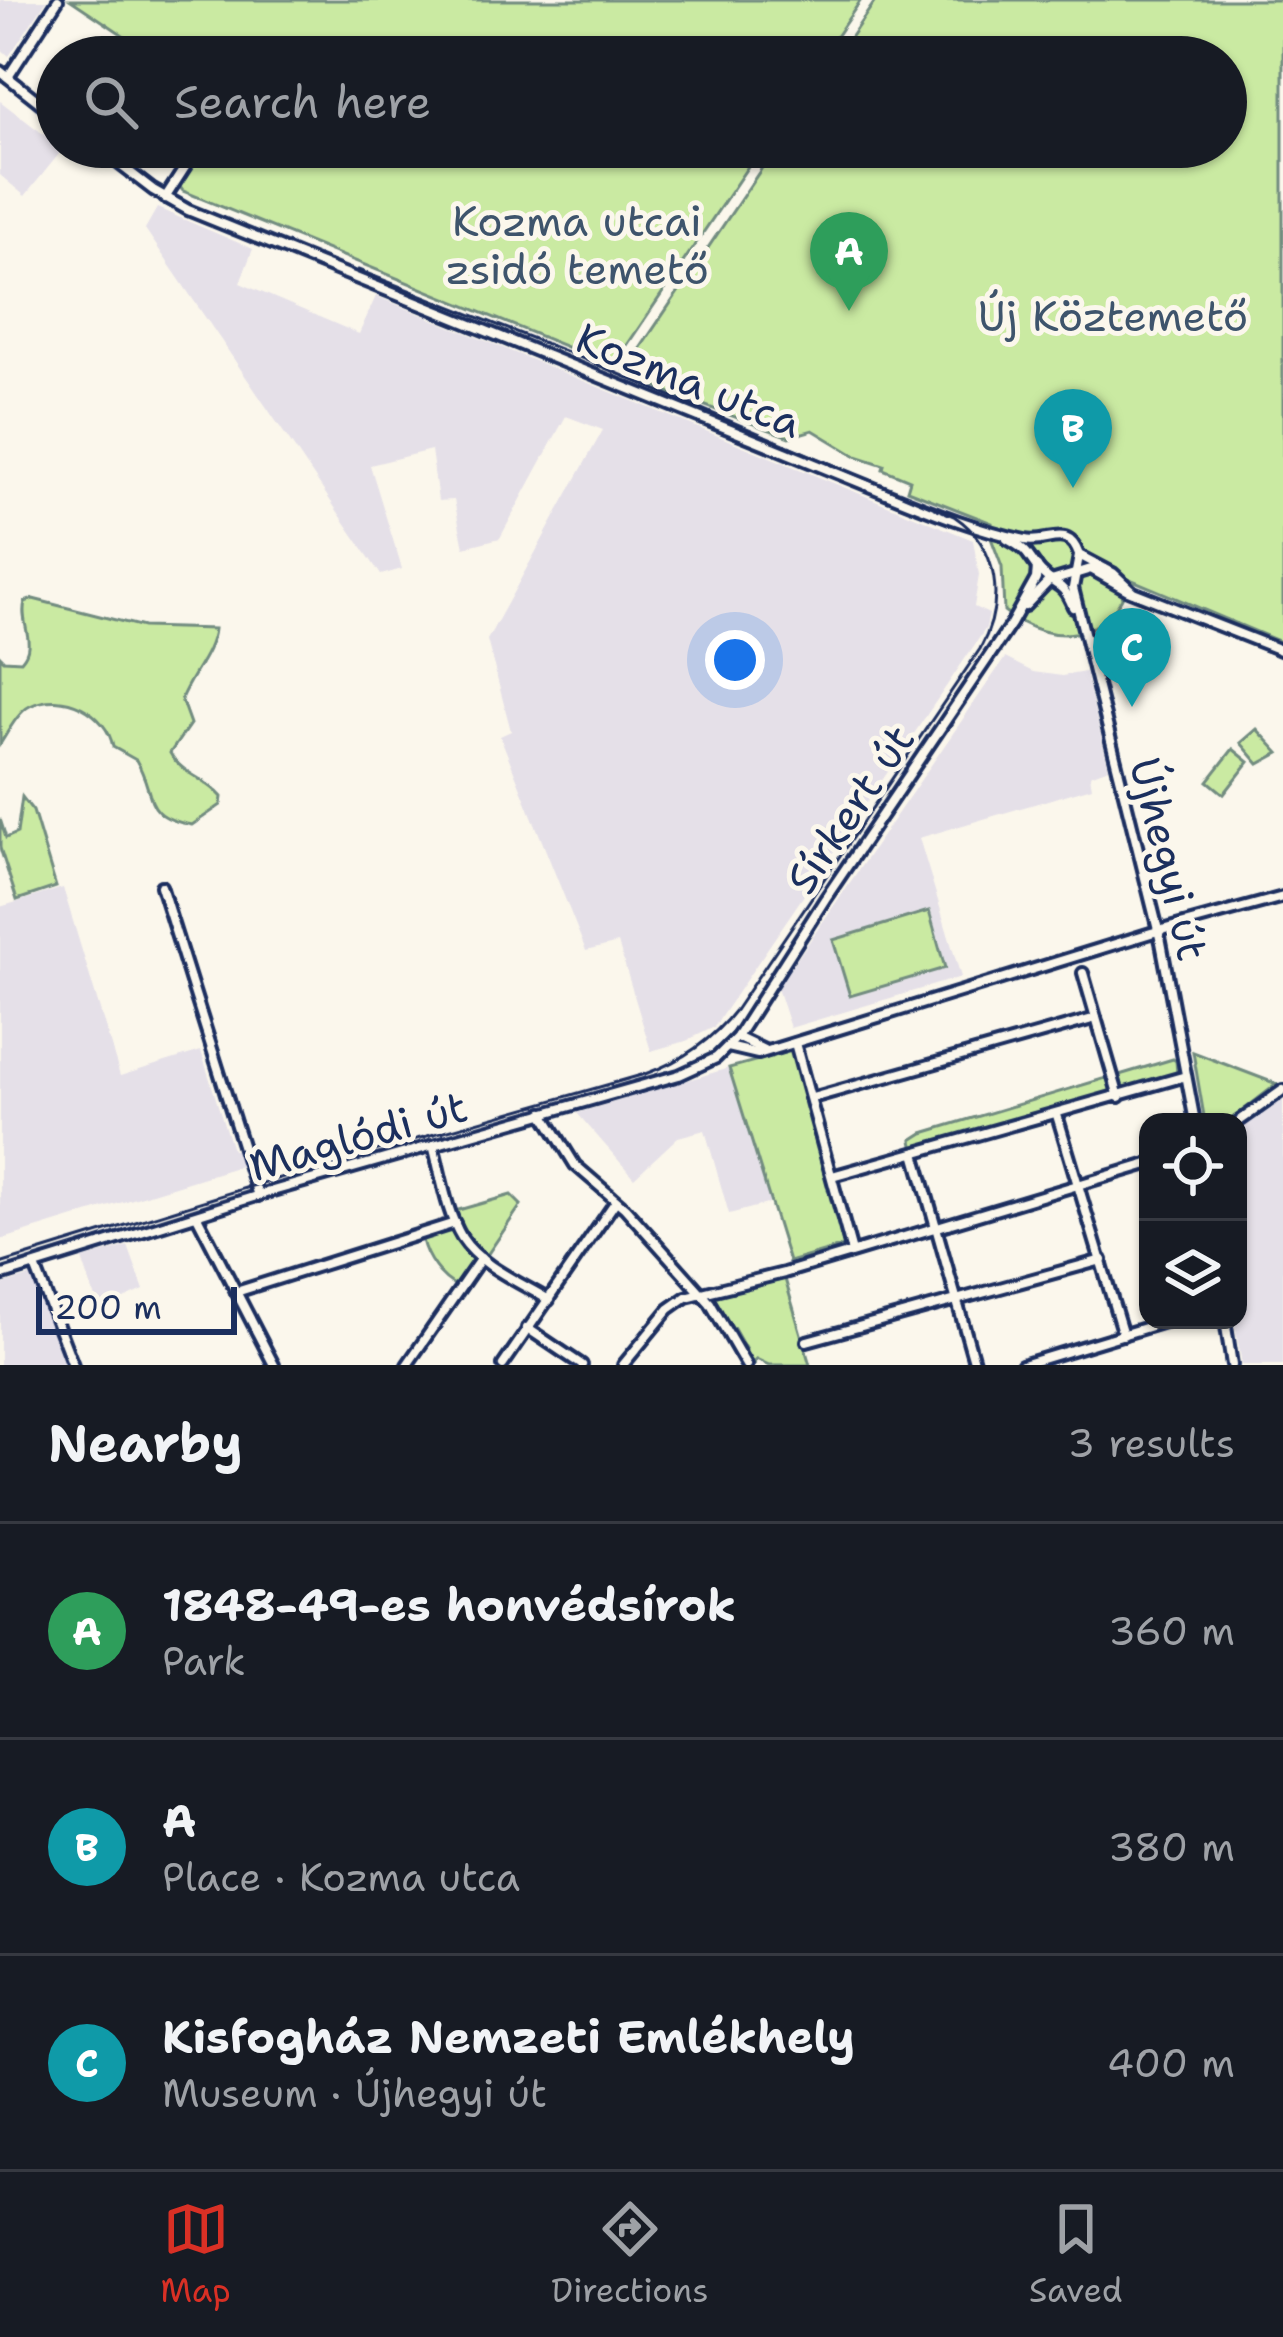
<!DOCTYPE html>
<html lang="en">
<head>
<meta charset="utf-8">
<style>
  :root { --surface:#171b24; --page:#242831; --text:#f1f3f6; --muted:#9ea1a6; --line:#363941; --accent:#d93025 }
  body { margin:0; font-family:"Shantell Sans",sans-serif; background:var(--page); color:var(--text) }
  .controls { position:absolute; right:36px; bottom:36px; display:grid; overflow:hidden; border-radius:24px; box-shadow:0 3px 9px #0004 }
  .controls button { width:108px; height:108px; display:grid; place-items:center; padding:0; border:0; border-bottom:3px solid var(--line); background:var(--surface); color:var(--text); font:60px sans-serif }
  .scale { position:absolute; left:36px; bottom:30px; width:201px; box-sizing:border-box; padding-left:12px; border:6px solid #1b2f5e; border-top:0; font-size:33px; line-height:42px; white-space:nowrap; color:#1b2f5e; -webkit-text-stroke:9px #fbf7ec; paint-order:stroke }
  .you { position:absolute; left:735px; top:660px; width:42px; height:42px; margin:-30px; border:9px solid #fff; border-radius:50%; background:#1a73e8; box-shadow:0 0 0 18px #1a73e833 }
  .badge { display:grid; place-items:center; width:78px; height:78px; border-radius:50%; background:var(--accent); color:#fff; font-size:39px; font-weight:700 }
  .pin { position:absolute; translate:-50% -99px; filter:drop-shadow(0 3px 6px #0008) }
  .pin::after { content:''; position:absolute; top:63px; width:42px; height:36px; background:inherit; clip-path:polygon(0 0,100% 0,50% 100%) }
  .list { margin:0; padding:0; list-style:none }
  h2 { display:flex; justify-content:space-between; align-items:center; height:156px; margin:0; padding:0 48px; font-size:51px }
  h2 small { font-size:39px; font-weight:400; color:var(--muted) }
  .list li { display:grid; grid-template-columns:78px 1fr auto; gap:36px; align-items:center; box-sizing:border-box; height:216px; padding:0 48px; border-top:3px solid var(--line) }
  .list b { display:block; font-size:45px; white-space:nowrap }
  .list p { margin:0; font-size:39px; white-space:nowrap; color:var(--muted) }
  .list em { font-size:39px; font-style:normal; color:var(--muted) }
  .icon { flex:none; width:66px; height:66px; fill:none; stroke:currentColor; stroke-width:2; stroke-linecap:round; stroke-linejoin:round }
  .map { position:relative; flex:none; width:1283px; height:1365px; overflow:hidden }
  .search { position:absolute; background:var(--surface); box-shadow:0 3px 9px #0004; left:36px; right:36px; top:36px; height:132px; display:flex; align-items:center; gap:30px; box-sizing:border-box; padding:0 42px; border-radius:66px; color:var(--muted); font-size:45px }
  .sheet { height:804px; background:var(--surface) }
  nav { display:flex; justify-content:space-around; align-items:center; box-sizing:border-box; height:168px; border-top:3px solid var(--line); background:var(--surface); font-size:33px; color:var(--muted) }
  nav a { display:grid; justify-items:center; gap:6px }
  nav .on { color:var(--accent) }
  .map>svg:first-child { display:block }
  .built { fill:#e5e0e8 }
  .green { fill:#caeaa2; stroke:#728c80; stroke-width:3 }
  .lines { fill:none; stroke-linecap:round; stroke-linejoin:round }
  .minor-casing { stroke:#1b2f5e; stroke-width:16 }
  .minor { stroke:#fbf7ec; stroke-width:8 }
  .tram { stroke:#1b2f5e; stroke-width:3 }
  .labels { text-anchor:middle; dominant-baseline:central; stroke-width:10; stroke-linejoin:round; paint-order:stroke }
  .park-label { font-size:42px; fill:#3e546c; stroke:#fbf7ec }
  .street-label { font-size:42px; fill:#1b2f5e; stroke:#fbf7ec }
</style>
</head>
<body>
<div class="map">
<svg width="1283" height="1365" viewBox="0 0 1283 1365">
  <rect width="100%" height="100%" fill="#fbf7ec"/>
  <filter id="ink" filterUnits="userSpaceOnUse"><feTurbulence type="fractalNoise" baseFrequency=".00833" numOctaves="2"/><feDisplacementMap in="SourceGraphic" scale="24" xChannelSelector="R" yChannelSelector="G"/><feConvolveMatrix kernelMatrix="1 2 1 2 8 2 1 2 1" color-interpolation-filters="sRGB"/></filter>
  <g filter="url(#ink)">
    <!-- built -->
    <g class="built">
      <path d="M0,0H47L9,56L0,48Z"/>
      <path d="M0,101L63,149L25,196L0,175Z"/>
      <path d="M157,208L253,249L240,283L359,334L376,296L973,540L979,575L974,607L989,614L986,628L714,1027L686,1041L651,1051L618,943L586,951L500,736L511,731L487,640L603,430L566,416L500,538L464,547L454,500L438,501L431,450L370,465L402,569L381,575L145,229Z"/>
      <path d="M1005,658L1033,672L1062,676L1085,672L1109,768L1090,775L1092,787L919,838L961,977L790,1028L777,988Z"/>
      <path d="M63,888L120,1076L201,1051L232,1150L238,1149L243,1165L0,1240V907Z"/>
      <path d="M729,1068L771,1203L729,1214L705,1130L678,1137L634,1178L577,1113Z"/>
      <path d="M1283,1097V1365H1242L1234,1320H1238V1131Z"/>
      <path d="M128,1246L144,1290L99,1310L82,1259Z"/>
      <path d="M32,1276L67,1365H0V1285Z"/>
    </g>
    <!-- green -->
    <g class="green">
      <path d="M71,0H861L822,57H156Z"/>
      <path d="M876,0H1283V643L1130,579C1110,641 1053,649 1004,611L1002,567L991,538L992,523L907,490L910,480L883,469L884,465L856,456L813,430L789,437L671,393L625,371L776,147H1226V57H837Z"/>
      <path d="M202,147H761L613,366L183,191L178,184Z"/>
      <path d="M33,599L143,627L214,629C212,652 190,676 181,699L190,724L170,753C182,775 206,778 222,797L221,805L192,825C140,816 157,795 136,760L113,747C107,713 63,689 30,706C18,712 8,732 0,744V656L4,660L21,661C38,643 19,623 25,602Z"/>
      <path d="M1257,729L1279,753L1259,764L1241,743Z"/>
      <path d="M1233,749L1249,762L1224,794L1208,781Z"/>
      <path d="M22,797L33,811L56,887L17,900L0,848V819L6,838L17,833Z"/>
      <path d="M929,911L945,968L850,996L833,940Z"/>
      <path d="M792,1051L844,1246L789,1262L729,1068Z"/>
      <path d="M1193,1052L1277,1084L1228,1122H1205Z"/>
      <path d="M1173,1059L1176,1061L1177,1074L1123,1091L1116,1076Z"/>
      <path d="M1106,1078L1113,1088L1110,1095L914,1150L912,1140L923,1133Z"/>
      <path d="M511,1195L521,1205L485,1258L469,1245L455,1211Z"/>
      <path d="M445,1230L454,1233L476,1261L457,1286C441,1279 426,1258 422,1240Z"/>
      <path d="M785,1279L810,1365H769L756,1359L754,1363L742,1353L746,1350L734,1329L729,1331L713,1301L714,1296Z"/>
    </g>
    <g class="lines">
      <defs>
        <g id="minor">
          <path d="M131,49L143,57"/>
          <path d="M0,71L57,116"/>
          <path d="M8,77L58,0"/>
          <path d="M97,147L153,190L188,210L891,495C935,513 979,530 1025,540C1047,545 1068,523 1079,555L1113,573L1132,591"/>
          <path d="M165,198L198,147"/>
          <path d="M1007,539C1033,553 1025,555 1041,572C1056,588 1062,580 1073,607"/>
          <path d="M1079,556L1073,588L1161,942L1195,1122"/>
          <path d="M1025,606L1048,582L1091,569L1128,590L1283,651"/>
          <path d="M161,886L258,1196"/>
          <path d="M1083,973L1119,1097"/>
          <path d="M737,1037L764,1050"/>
          <path d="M795,1043L852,1252"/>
          <path d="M728,1047L758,1054L1151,933L1283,897"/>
          <path d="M812,1098L1096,1018"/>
          <path d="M543,1113L575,1165L625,1208L710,1303L746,1365"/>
          <path d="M1057,1115L1123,1335"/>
          <path d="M1238,1122L1283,1090"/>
          <path d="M433,1145C441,1174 446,1212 462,1238C480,1266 521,1283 549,1300"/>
          <path d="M915,1153L975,1365"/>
          <path d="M832,1176L1186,1076"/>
          <path d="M197,1216L274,1365"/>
          <path d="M35,1266L73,1365"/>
          <path d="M0,1276L269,1192L679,1075L716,1058L737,1037L825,899L1011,624L1036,579L1037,567"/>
          <path d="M236,1292L455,1223"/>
          <path d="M1225,1320L1232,1365"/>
          <path d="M527,1328L582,1365"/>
          <path d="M807,1341L1102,1260"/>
          <path d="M407,1365L481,1258"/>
          <path d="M503,1365L616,1201"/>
          <path d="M623,1365L669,1309L686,1297L784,1273L1148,1164"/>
          <path d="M1022,1365L1171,1320"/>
        </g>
      </defs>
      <!-- minor casing -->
      <use href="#minor" class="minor-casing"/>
      <!-- minor -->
      <use href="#minor" class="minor"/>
      <!-- tram -->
      <path class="tram" d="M0,1264L255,1185L645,1074C682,1061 712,1040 736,1009L980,649C1005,603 1000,547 954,516L572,354L358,270"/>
    </g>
  </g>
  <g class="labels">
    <!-- park labels -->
    <g class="park-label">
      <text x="577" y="221">Kozma utcai<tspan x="577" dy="48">zsidó temető</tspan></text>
      <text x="1113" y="316">Új Köztemető</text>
    </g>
    <!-- street labels -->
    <g class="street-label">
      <text transform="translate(689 380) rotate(22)">Kozma utca</text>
      <text transform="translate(850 809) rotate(-56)">Sírkert út</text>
      <text transform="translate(1169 859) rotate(76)">Újhegyi út</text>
      <text transform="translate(358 1136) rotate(-16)">Maglódi út</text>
    </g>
  </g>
</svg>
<div class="controls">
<button><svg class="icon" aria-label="locate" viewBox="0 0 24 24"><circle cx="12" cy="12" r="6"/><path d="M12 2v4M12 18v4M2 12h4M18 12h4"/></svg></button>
<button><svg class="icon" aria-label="layers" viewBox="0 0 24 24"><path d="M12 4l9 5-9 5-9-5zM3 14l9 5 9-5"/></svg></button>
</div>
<div class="scale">200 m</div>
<div class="you"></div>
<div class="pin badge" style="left:849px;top:311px;background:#2e9e5b">A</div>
<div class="pin badge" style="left:1073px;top:488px;background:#0f9aa8">B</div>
<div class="pin badge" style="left:1132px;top:707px;background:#0f9aa8">C</div>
<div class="search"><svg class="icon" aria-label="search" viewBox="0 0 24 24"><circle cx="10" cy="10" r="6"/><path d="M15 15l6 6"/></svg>Search here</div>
</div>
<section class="sheet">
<h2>Nearby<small>3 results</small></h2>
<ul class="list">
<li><span class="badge" style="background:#2e9e5b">A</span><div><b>1848-49-es honvédsírok</b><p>Park</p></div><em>360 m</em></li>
<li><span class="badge" style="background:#0f9aa8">B</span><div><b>A</b><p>Place · Kozma utca</p></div><em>380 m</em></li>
<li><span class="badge" style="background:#0f9aa8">C</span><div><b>Kisfogház Nemzeti Emlékhely</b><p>Museum · Újhegyi út</p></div><em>400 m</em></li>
</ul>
</section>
<nav>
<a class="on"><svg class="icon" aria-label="map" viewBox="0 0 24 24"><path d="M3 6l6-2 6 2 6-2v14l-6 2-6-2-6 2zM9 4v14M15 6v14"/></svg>Map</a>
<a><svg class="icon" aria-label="directions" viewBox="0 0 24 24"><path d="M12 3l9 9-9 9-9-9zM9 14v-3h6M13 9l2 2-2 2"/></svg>Directions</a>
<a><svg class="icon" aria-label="saved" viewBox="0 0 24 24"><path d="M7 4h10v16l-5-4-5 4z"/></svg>Saved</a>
</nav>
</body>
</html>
